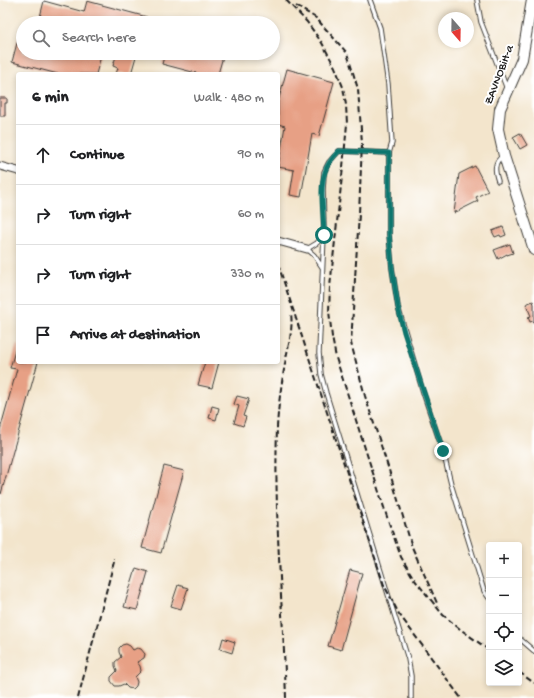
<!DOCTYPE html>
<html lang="en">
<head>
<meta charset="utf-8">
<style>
  :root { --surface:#fff; --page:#f6f6f6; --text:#202124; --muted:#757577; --line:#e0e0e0 }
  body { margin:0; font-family:"Gochi Hand",sans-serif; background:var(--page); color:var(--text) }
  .controls { position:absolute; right:12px; bottom:12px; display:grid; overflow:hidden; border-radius:4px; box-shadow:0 2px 6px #0003 }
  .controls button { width:36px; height:36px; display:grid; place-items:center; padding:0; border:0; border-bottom:1px solid var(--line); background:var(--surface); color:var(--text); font:20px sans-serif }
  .compass { position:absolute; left:438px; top:12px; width:36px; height:36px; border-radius:50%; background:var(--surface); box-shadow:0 2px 6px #0003; rotate:160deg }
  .stop { position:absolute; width:12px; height:12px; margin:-9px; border:3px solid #0f766e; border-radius:50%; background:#fff }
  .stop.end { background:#0f766e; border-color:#fff; box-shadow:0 1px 4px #0008 }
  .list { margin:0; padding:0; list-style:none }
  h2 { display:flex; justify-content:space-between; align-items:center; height:52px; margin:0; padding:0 16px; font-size:17px }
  h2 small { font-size:13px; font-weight:400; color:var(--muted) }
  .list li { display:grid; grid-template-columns:26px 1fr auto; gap:12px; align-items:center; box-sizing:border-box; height:60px; padding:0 16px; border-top:1px solid var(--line) }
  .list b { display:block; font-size:15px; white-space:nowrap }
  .list em { font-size:13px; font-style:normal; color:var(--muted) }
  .icon { flex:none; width:22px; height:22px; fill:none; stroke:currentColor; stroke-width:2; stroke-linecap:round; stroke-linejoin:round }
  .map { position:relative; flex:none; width:534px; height:698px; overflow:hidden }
  .search { position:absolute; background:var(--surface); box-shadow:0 2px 6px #0003; left:16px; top:16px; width:264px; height:44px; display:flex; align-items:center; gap:10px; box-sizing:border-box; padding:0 14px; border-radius:22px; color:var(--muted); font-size:15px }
  .panel { position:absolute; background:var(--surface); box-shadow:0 2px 6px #0003; left:16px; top:72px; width:264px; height:292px; border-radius:4px }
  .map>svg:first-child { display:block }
  .building { fill:#e7a085 }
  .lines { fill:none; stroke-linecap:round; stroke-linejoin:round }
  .lane-casing { stroke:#3c3a36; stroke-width:5.5 }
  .street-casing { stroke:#3c3a36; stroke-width:9 }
  .secondary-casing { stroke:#3c3a36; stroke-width:12 }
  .lane { stroke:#fff; stroke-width:3.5 }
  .street { stroke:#fff; stroke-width:7 }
  .secondary { stroke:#fff; stroke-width:10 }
  .rail { stroke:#1c1c1c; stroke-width:2; stroke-dasharray:6 3; stroke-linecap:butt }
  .route { stroke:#0f766e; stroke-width:5 }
  .labels { text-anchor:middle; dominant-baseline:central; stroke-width:4; stroke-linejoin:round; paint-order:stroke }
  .street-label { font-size:12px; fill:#1c1c1c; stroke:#fff }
</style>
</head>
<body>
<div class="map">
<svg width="534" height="698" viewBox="0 0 534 698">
  <rect width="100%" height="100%" fill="#fff"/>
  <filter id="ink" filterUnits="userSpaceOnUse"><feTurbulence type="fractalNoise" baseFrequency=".025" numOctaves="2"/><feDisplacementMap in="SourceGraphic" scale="8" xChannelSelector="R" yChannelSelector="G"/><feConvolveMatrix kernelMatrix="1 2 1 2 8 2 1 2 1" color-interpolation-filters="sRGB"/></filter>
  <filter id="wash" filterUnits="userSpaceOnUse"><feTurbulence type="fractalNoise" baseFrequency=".012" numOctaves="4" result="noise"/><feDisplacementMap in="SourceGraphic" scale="16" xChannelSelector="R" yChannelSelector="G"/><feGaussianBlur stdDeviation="0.9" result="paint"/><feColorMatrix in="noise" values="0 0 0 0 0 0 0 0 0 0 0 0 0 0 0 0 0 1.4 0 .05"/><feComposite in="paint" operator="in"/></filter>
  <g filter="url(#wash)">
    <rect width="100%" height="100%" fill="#f3e5cc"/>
    <g id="blocks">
      <!-- building -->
      <g class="building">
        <path d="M44,1L84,12L87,1L147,17L145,23H61L40,17Z"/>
        <path d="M21,28H23V53H89L101,56L96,74H58L12,62Z"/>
        <path d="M117,53H137L131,74H116L118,68L113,66Z"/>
        <path d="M165,53H224L218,74H200L162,64Z"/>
        <path d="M287,69L334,82L319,136L312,134L301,197L290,195L294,170L278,167L285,126L278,124V102Z"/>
        <path d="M0,98H7V103H5V116H0Z"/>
        <path d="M520,133L527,145L520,149L513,137Z"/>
        <path d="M475,166L488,191L476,197L478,201L454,213L459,174Z"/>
        <path d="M503,227L506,235L501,237L500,235L495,237L492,231Z"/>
        <path d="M510,244L513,253L507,255V254L498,259L494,250Z"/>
        <path d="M533,301L534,304V324L533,321L530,322L528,317L531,316L526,304Z"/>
        <path d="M17,344H18V362H38L1,494L0,493V430L17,369L10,368Z"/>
        <path d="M205,362H219L212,388L198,385Z"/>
        <path d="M237,396L249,399L243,416L246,417L243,426L234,423L239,406L234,404Z"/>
        <path d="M212,406L219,408L216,420L209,418Z"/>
        <path d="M164,466L184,471L161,553L142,548Z"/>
        <path d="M136,568L148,572L137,610L124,607Z"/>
        <path d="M350,570L362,573L341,650L328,646Z"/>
        <path d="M178,585L188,588L181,609L171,606Z"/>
        <path d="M223,638L235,642L232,653L220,649Z"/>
        <path d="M126,644L130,646L133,650L137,648L141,649L145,654L144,658L137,662L140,666L141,671L135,677L137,682L136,686L133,689L128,688L124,684L119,686H115L111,681V677L117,671L115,666V662L121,657L119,652V648L122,645Z"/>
      </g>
    </g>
  </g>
  <g filter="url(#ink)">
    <use href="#blocks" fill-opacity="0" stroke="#3c3a36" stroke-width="1"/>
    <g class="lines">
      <defs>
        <g id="lane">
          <path d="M370,0L380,28L388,84L392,143L389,153V235L392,268L398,307L423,392L443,451L451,484L484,591L489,598"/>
          <path d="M477,0L481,22L507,89"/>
          <path d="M389,153L339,151L329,162L324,172L323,190L324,235L319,353L321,374L326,393L408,659L411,676V698"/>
          <path d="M498,181C495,172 493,162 503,156"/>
          <path d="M322,267L314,255L307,249L317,243L324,235"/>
          <path d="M519,638L534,651"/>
        </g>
        <g id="street">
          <path d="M0,166L18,171"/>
          <path d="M278,241L307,249"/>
        </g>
        <path id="secondary" d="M532,0L522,59L500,109L498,129L504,156L534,250"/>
      </defs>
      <!-- lane casing -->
      <use href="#lane" class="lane-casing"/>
      <!-- street casing -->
      <use href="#street" class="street-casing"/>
      <!-- secondary casing -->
      <use href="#secondary" class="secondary-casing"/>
      <!-- lane -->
      <use href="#lane" class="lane"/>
      <!-- street -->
      <use href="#street" class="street"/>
      <!-- secondary -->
      <use href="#secondary" class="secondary"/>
      <!-- rail -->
      <g class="rail">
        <path d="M286,0L307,22L322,43L335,67L343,87L346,105L347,124L343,167L330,287L329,311L332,337L336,358L388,520L401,557L414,579L443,615L460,629L489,650"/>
        <path d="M296,6L316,18L347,53L358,89L362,143L359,214L351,343L365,396L389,470L412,547L437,603"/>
        <path d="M278,264L384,585L399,614L461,698"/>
        <path d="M519,672L534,683"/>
        <path d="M78,698L115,558"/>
        <path d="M286,698C283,608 274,518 277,428C278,405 282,381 286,358C289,343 293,329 291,313"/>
      </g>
    </g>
  </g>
  <g class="lines" filter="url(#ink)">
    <!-- route -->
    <path class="route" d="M324,235C324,216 319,189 325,172C327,164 333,157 339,151L389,153V234L392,268L398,307L404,332L443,451"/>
  </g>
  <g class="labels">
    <!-- street labels -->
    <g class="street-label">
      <text transform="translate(500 75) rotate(-69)">ZAVNOBiH-a</text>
    </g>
  </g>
</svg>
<div class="controls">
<button>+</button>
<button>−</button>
<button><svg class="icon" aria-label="locate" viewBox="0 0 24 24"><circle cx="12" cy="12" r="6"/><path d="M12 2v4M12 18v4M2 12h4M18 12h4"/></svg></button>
<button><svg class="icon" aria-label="layers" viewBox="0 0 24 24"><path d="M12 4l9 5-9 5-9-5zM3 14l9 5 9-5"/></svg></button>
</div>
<svg class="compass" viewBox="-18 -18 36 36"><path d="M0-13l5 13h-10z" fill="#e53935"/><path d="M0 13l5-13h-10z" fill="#757577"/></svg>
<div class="stop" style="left:324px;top:235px"></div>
<div class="stop end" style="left:443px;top:451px"></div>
<div class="search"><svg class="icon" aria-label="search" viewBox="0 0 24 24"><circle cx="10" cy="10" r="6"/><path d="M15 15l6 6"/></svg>Search here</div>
<section class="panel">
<h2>6 min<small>Walk · 480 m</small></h2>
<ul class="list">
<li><svg class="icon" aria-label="ahead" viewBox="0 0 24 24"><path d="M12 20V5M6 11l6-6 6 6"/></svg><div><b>Continue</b></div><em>90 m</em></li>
<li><svg class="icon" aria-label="right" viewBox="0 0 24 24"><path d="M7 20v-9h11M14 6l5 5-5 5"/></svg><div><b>Turn right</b></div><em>60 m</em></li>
<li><svg class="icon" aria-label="right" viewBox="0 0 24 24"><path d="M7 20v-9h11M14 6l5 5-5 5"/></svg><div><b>Turn right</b></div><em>330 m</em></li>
<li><svg class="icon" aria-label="arrive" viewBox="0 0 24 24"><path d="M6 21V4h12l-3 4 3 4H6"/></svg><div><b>Arrive at destination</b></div></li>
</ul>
</section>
</div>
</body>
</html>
